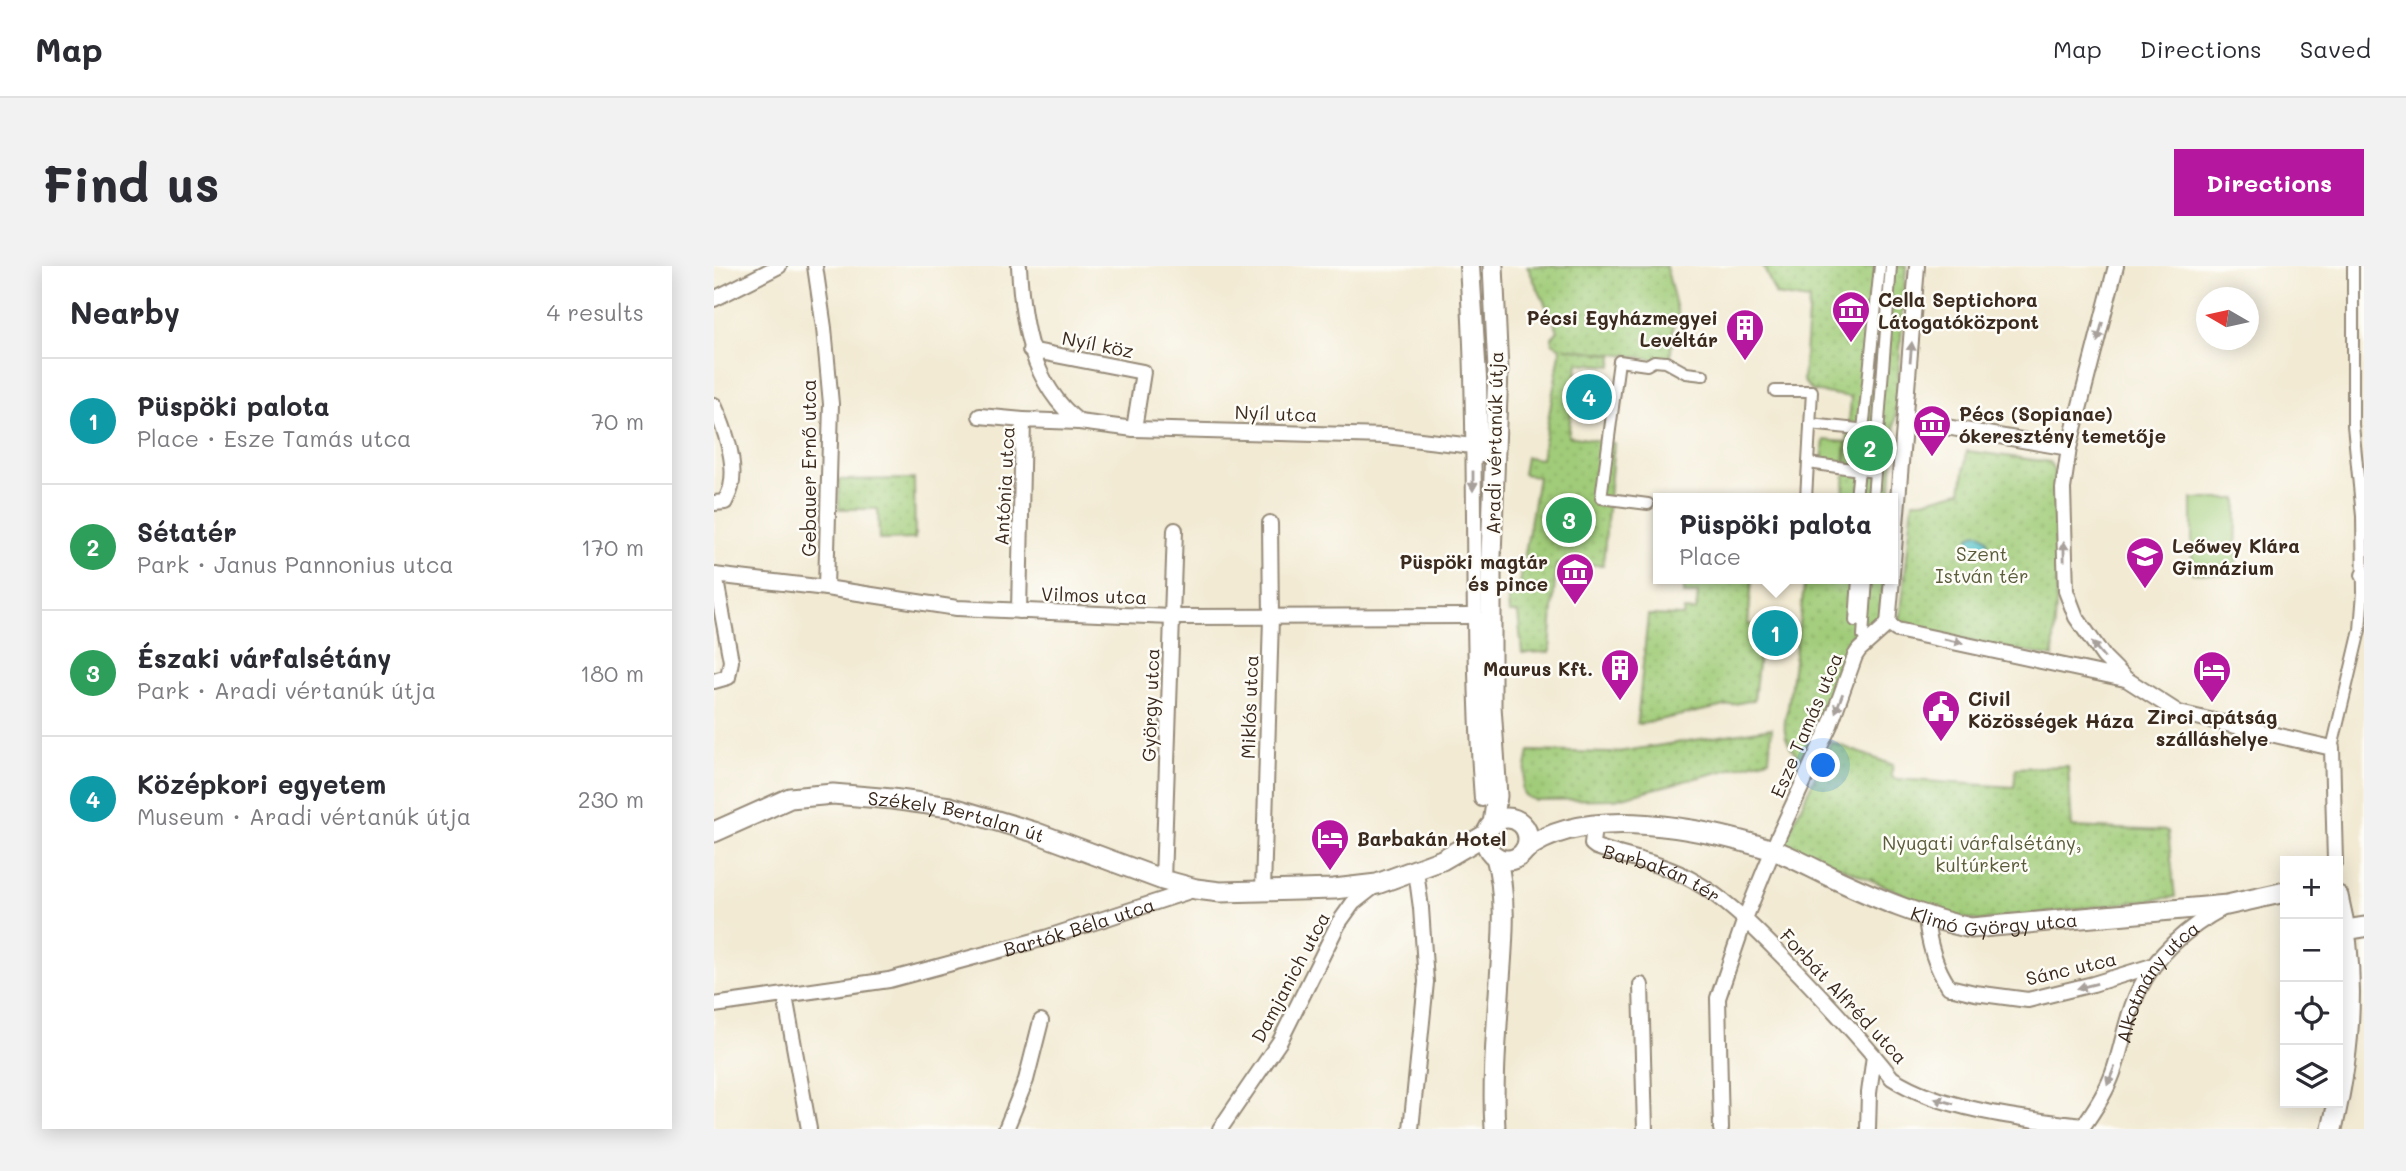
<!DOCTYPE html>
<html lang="en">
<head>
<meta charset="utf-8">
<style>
  :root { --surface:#fff; --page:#f2f2f3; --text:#2b2b33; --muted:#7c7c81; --line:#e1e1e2; --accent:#b5179e }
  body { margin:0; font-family:Mali,sans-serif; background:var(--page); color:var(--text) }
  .controls { position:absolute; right:21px; bottom:21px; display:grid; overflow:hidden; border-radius:0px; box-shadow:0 4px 18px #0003 }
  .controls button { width:63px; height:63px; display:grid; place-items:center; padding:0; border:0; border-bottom:2px solid var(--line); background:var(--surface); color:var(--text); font:35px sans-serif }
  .compass { position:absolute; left:1482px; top:21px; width:63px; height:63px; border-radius:50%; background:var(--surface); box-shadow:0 4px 18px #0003; rotate:279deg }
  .you { position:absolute; left:1110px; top:500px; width:24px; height:24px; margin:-18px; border:5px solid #fff; border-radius:50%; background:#1a73e8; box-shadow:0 0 0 10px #1a73e833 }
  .badge { display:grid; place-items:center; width:46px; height:46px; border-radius:50%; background:var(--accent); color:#fff; font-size:23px; font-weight:700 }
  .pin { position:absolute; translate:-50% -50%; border:4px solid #fff; box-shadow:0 2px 7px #0006 }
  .popup { position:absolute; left:939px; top:227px; width:245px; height:91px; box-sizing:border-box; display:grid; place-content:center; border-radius:0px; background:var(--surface); filter:drop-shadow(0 2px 5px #0005); font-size:23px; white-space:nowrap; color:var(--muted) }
  .popup b { font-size:26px; color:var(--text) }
  .popup::after { content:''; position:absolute; left:50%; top:100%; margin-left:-14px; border:14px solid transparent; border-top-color:var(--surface) }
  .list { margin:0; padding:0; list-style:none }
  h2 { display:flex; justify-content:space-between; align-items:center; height:91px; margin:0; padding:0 28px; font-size:30px }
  h2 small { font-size:23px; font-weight:400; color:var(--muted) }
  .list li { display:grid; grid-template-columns:46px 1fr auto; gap:21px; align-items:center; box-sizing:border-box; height:126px; padding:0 28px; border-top:2px solid var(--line) }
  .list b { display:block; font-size:26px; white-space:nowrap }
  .list p { margin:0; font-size:23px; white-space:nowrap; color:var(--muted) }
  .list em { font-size:23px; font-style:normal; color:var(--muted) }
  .icon { flex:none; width:38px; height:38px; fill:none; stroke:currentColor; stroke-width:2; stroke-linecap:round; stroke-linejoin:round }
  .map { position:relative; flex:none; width:1650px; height:863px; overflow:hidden; border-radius:0px }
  header { display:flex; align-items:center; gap:42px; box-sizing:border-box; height:98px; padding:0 35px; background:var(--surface); border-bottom:2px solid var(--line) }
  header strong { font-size:33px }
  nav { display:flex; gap:38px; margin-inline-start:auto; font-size:24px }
  .intro { display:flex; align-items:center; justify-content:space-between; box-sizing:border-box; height:168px; padding:0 42px }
  h1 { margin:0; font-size:49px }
  .button { padding:18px 32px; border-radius:0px; background:var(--accent); color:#fff; font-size:24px; font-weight:700 }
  main { display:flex; gap:42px; padding:0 42px }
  aside { flex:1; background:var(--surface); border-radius:0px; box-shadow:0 4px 18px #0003 }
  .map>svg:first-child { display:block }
  .grass { fill:#a1cc79; stroke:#6e7b4c; stroke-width:2 }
  .park { fill:url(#park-dots); stroke:#6e7b4c; stroke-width:2 }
  .water { fill:url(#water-ripples); stroke:#467572; stroke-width:2 }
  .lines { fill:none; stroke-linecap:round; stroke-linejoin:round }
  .pedestrian-casing { stroke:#968a78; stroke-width:14 }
  .minor-casing { stroke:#968a78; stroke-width:18 }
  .tertiary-casing { stroke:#968a78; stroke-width:23 }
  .pedestrian { stroke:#fff; stroke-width:10 }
  .minor { stroke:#fff; stroke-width:14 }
  .tertiary { stroke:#fff; stroke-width:19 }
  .oneway { fill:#a79f9a }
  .labels { text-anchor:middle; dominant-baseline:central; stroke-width:5; stroke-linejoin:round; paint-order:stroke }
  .poi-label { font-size:19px; font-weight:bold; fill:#3b2a1e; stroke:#fdfcf7; text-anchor:start }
  .street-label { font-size:19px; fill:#3b2a1e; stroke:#fdfcf7 }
  .park-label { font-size:19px; fill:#5a5b39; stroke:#fdfcf7 }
</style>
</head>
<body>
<header>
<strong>Map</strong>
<nav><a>Map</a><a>Directions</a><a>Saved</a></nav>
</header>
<div class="intro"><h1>Find us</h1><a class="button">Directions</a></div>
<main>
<aside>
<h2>Nearby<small>4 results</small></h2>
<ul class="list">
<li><span class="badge" style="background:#0f9aa8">1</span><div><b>Püspöki palota</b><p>Place · Esze Tamás utca</p></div><em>70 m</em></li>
<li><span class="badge" style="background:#2e9e5b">2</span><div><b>Sétatér</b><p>Park · Janus Pannonius utca</p></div><em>170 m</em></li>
<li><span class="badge" style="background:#2e9e5b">3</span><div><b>Északi várfalsétány</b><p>Park · Aradi vértanúk útja</p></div><em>180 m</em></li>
<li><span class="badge" style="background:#0f9aa8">4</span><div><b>Középkori egyetem</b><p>Museum · Aradi vértanúk útja</p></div><em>230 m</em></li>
</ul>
</aside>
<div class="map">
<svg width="1650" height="863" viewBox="0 0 1650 863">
  <defs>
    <pattern id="park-dots" width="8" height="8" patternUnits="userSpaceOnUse" patternTransform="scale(1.75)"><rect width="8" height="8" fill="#a1cc79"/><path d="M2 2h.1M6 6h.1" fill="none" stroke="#8caf68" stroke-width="1.8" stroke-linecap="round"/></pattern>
    <pattern id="water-ripples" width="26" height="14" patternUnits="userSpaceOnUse" patternTransform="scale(1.75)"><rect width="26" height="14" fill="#51c0c7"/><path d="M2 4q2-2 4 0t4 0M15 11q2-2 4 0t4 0" fill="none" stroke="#449ca1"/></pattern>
  </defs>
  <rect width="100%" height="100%" fill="#fdfcf7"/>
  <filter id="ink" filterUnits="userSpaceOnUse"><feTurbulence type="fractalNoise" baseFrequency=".0143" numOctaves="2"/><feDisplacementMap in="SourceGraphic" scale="14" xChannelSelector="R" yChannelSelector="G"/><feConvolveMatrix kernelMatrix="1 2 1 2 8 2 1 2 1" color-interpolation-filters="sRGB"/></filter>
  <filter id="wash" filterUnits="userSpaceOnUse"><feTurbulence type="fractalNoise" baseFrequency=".00686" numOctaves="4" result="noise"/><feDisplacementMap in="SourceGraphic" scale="28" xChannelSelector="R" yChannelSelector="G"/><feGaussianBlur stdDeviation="1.57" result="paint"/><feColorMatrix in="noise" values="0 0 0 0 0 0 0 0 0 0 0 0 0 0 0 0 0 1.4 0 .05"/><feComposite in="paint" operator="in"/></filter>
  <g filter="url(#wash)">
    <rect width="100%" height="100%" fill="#f2ead3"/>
    <!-- grass -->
    <g class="grass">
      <path d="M1110,174L1132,176L1130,198L1108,197Z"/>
      <path d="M1478,233H1523L1522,308L1478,307Z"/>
    </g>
    <!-- park -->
    <g class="park">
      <path d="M813,0H952L965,52L960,55L956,95L851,82L899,89L898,100L864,97L854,170L900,177L889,299H842L836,386L808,387L804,347H795L794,331L804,329L824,211L809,208L812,191L827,193L847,82L838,77V71L844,65Z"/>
      <path d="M1049,0H1192L1176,232H1129L1137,131L1098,125L1089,115L1095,34L1062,29Z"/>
      <path d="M1253,185L1336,196L1340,205L1343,323L1339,391L1193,363L1186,356L1199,235H1209L1247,225Z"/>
      <path d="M200,213L201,273L165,274L164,243H125V214Z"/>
      <path d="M970,313H1038L1034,358L1048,361L1040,434L926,458L923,457L934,349L969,350L970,344L982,345L984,328H970Z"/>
      <path d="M1091,313H1170L1167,354L1135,373C1125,414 1114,459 1089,494C1070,479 1067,463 1074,441Z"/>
      <path d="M1058,462L1055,493L901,533L821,534C814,532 810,531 808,523L815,485L897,487Z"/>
      <path d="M1117,476L1179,499L1177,509L1180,513L1300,521L1302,502L1354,500L1358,561L1454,565L1461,631L1266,655L1231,648L1176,622L1070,577Z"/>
    </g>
    <!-- water -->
    <circle class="water" cx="1264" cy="277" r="10"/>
  </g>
  <g filter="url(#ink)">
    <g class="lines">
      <defs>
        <g id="pedestrian">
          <path d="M1061,125H1087"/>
          <path d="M1090,125H1098L1092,232"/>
          <path d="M1096,158L1153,164"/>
          <path d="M759,189L768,191L767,112L760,0"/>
          <path d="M1094,197L1161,206"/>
          <path d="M1142,232L1166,0"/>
          <path d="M1159,232L1177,0"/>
          <path d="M934,238L887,232L905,95L933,99L940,95L952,96L972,107L989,109"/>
          <path d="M1141,355L1144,313"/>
          <path d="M1153,376L1149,370L1153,313"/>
          <path d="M1618,482L1646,364L1649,326L1648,250L1639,159V0"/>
        </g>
        <g id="minor">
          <path d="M101,0L110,62L117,138L112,322"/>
          <path d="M753,0C765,177 755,356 768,533"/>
          <path d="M1402,0L1355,182L1349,223L1352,325L1362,351L1390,391L1412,413L1465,447L1618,482L1621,595"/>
          <path d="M0,33L65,0"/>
          <path d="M316,84L429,106L420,163"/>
          <path d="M0,139C10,161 23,195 17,221C16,226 13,231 11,236L0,237"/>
          <path d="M266,150L309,154"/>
          <path d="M1191,154L1355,182"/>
          <path d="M365,156L420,163L671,170L759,180"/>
          <path d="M1178,308L1203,0"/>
          <path d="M0,309L112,322L243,342L458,351L761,350"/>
          <path d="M1649,309H1650"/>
          <path d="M305,345L309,154L365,156C317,118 308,57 305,0"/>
          <path d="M1174,358L1183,364L1411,413"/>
          <path d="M1174,358L1178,313"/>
          <path d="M0,415L14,411L17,395L1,309"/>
          <path id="s1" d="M880,560L878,578L882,581C913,592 949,597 978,614C1014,634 1042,664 1071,693C1108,731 1145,770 1178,812C1227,844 1311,853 1369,860"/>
          <path d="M449,614L461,264"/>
          <path d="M549,625L557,352L556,257"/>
          <path d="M1212,650C1214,676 1220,699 1235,721L1261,727L1314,734L1379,718L1438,700"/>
          <path d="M927,719L931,863"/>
          <path d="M71,730L95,863"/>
          <path id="s2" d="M0,739L175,714L331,672L482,623"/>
          <path d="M292,863L312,814L327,755"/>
          <path d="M506,863L566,775L624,658L639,637L662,619"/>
          <path d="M697,863L712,716L707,642L702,605"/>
          <path d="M1007,863L1004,732L1032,650L1065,569L1116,459L1141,390L1145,384L1174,358"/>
          <path d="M1154,863L1155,827L1160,790"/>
          <path id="s3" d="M1367,863C1380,845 1392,827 1399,807C1409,780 1412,749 1425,724C1441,689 1475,660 1509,642"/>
        </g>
        <g id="tertiary">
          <path d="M779,0L784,104L777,290V440L783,530L779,558"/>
          <circle cx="793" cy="573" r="21"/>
          <path id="s4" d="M0,566L76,532L119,528L178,533L236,541L320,566L449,614L482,623L506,626L620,623L663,618L728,594L773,568"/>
          <path id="s5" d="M811,584C872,537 991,563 1059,584C1079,591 1098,602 1117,611C1162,632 1208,652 1257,662L1513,639L1571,626"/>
          <path d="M1632,664L1650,661"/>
          <path d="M781,863C778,813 783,763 786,713C789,672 793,631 782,591"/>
          <path d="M1618,863C1636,788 1643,705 1624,630"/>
        </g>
      </defs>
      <!-- pedestrian casing -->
      <use href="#pedestrian" class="pedestrian-casing"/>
      <!-- minor casing -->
      <use href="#minor" class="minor-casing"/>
      <!-- tertiary casing -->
      <use href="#tertiary" class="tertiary-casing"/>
      <!-- pedestrian -->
      <use href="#pedestrian" class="pedestrian"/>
      <!-- minor -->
      <use href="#minor" class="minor"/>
      <!-- tertiary -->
      <use href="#tertiary" class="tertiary"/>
    </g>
    <!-- one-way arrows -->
    <defs><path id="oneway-solid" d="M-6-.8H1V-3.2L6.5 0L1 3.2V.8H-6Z" transform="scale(1.75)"/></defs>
    <g class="oneway">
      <use href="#oneway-solid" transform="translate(1386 66) rotate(104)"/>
      <use href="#oneway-solid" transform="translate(1197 86) rotate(-85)"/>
      <use href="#oneway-solid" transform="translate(759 215) rotate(90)"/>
      <use href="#oneway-solid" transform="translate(1350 285) rotate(-91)"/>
      <use href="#oneway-solid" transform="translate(1239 375) rotate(12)"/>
      <use href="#oneway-solid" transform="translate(1384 384) rotate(-130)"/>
      <use href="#oneway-solid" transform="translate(1125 437) rotate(111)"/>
      <use href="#oneway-solid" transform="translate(1373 720) rotate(166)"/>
      <use href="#oneway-solid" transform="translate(1397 810) rotate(112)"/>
      <use href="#oneway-solid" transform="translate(1230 835) rotate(-164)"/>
    </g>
  </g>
  <!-- icons -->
  <defs>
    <symbol id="museum-pin" viewBox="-11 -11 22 30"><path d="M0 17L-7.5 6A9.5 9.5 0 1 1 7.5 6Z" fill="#b5179e" stroke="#fdfcf7"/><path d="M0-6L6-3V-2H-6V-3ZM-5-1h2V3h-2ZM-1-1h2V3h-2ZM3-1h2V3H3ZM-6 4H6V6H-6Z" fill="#fff"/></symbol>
    <symbol id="building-pin" viewBox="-11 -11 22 30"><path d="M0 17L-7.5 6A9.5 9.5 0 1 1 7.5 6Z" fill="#b5179e" stroke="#fdfcf7"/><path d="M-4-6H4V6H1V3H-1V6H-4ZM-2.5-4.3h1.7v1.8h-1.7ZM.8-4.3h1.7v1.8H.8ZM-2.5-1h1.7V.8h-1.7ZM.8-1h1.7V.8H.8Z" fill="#fff"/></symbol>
    <symbol id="school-pin" viewBox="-11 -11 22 30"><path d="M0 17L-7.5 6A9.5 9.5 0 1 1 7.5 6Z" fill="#b5179e" stroke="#fdfcf7"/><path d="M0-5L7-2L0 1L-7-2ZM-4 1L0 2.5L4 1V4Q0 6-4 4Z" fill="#fff"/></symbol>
    <symbol id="hotel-pin" viewBox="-11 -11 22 30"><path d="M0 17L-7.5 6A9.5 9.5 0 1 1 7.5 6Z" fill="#b5179e" stroke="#fdfcf7"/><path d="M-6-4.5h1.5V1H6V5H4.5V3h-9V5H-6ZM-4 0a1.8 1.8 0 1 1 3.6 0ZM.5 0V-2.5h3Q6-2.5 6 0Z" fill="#fff"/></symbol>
    <symbol id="civic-pin" viewBox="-11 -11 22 30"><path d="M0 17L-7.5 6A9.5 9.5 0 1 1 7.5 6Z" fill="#b5179e" stroke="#fdfcf7"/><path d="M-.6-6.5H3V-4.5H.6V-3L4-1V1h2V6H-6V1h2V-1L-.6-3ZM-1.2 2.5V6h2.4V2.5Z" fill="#fff"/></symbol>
  </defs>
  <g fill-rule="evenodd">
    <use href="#museum-pin" x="1115" y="22" width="44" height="60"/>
    <use href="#building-pin" x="1009" y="40" width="44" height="60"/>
    <use href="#museum-pin" x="1196" y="136" width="44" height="60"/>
    <use href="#school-pin" x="1409" y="268" width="44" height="60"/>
    <use href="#museum-pin" x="839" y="284" width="44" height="60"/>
    <use href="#building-pin" x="884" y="380" width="44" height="60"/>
    <use href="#hotel-pin" x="1476" y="382" width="44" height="60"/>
    <use href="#civic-pin" x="1205" y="421" width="44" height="60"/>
    <use href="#hotel-pin" x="594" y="550" width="44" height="60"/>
  </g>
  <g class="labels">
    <!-- poi labels -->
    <g class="poi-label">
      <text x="1164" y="33">Cella Septichora<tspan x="1164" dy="22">Látogatóközpont</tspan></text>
      <text x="1004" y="51" text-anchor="end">Pécsi Egyházmegyei<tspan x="1004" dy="22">Levéltár</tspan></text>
      <text x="1245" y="147">Pécs (Sopianae)<tspan x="1245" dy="22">ókeresztény temetője</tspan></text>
      <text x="1458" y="279">Leőwey Klára<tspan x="1458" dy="22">Gimnázium</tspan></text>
      <text x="834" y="295" text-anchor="end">Püspöki magtár<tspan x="834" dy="22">és pince</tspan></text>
      <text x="879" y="402" text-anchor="end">Maurus Kft.</text>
      <text x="1254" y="432">Civil<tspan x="1254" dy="22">Közösségek Háza</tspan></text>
      <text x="1498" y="450" text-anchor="middle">Zirci apátság<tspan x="1498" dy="22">szálláshelye</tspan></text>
      <text x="643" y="572">Barbakán Hotel</text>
    </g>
    <!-- street labels -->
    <g class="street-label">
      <text transform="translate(384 78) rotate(11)">Nyíl köz</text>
      <text transform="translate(562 147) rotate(2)">Nyíl utca</text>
      <text transform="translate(780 177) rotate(-89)">Aradi vértanúk útja</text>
      <text transform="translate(94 202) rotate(-90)">Gebauer Ernő utca</text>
      <text transform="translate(290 220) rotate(-87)">Antónia utca</text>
      <text transform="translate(380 329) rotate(2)">Vilmos utca</text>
      <text transform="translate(436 439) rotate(-88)">György utca</text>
      <text transform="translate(535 441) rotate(-88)">Miklós utca</text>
      <text transform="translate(1092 459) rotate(-67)">Esze Tamás utca</text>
      <text stroke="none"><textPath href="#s4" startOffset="252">Székely Bertalan út</textPath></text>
      <text stroke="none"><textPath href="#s1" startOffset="94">Barbakán tér</textPath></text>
      <text stroke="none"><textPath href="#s5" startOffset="492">Klimó György utca</textPath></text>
      <text stroke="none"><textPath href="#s2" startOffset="374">Bartók Béla utca</textPath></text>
      <text transform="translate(1357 702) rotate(-13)">Sánc utca</text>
      <text transform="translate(576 711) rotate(-62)">Damjanich utca</text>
      <text stroke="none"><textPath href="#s3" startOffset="168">Alkotmány utca</textPath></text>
      <text transform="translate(1130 730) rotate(47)">Forbát Alfréd utca</text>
    </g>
    <!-- park labels -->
    <g class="park-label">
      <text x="1268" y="287">Szent<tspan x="1268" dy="22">István tér</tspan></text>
      <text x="1268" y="576">Nyugati várfalsétány,<tspan x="1268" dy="22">kultúrkert</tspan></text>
    </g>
  </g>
</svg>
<div class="controls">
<button>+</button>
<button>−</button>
<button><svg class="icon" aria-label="locate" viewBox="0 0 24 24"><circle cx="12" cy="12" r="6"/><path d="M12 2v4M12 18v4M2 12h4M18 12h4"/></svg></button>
<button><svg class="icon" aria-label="layers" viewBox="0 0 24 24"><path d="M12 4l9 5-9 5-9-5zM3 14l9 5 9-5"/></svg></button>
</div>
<svg class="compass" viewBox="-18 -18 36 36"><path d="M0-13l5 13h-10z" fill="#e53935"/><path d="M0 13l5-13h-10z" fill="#7c7c81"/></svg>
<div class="you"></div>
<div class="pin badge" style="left:1061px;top:367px;background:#0f9aa8">1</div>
<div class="popup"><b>Püspöki palota</b>Place</div>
<div class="pin badge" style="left:1156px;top:182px;background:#2e9e5b">2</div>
<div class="pin badge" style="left:855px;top:254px;background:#2e9e5b">3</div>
<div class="pin badge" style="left:875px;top:131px;background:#0f9aa8">4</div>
</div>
</main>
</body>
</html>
